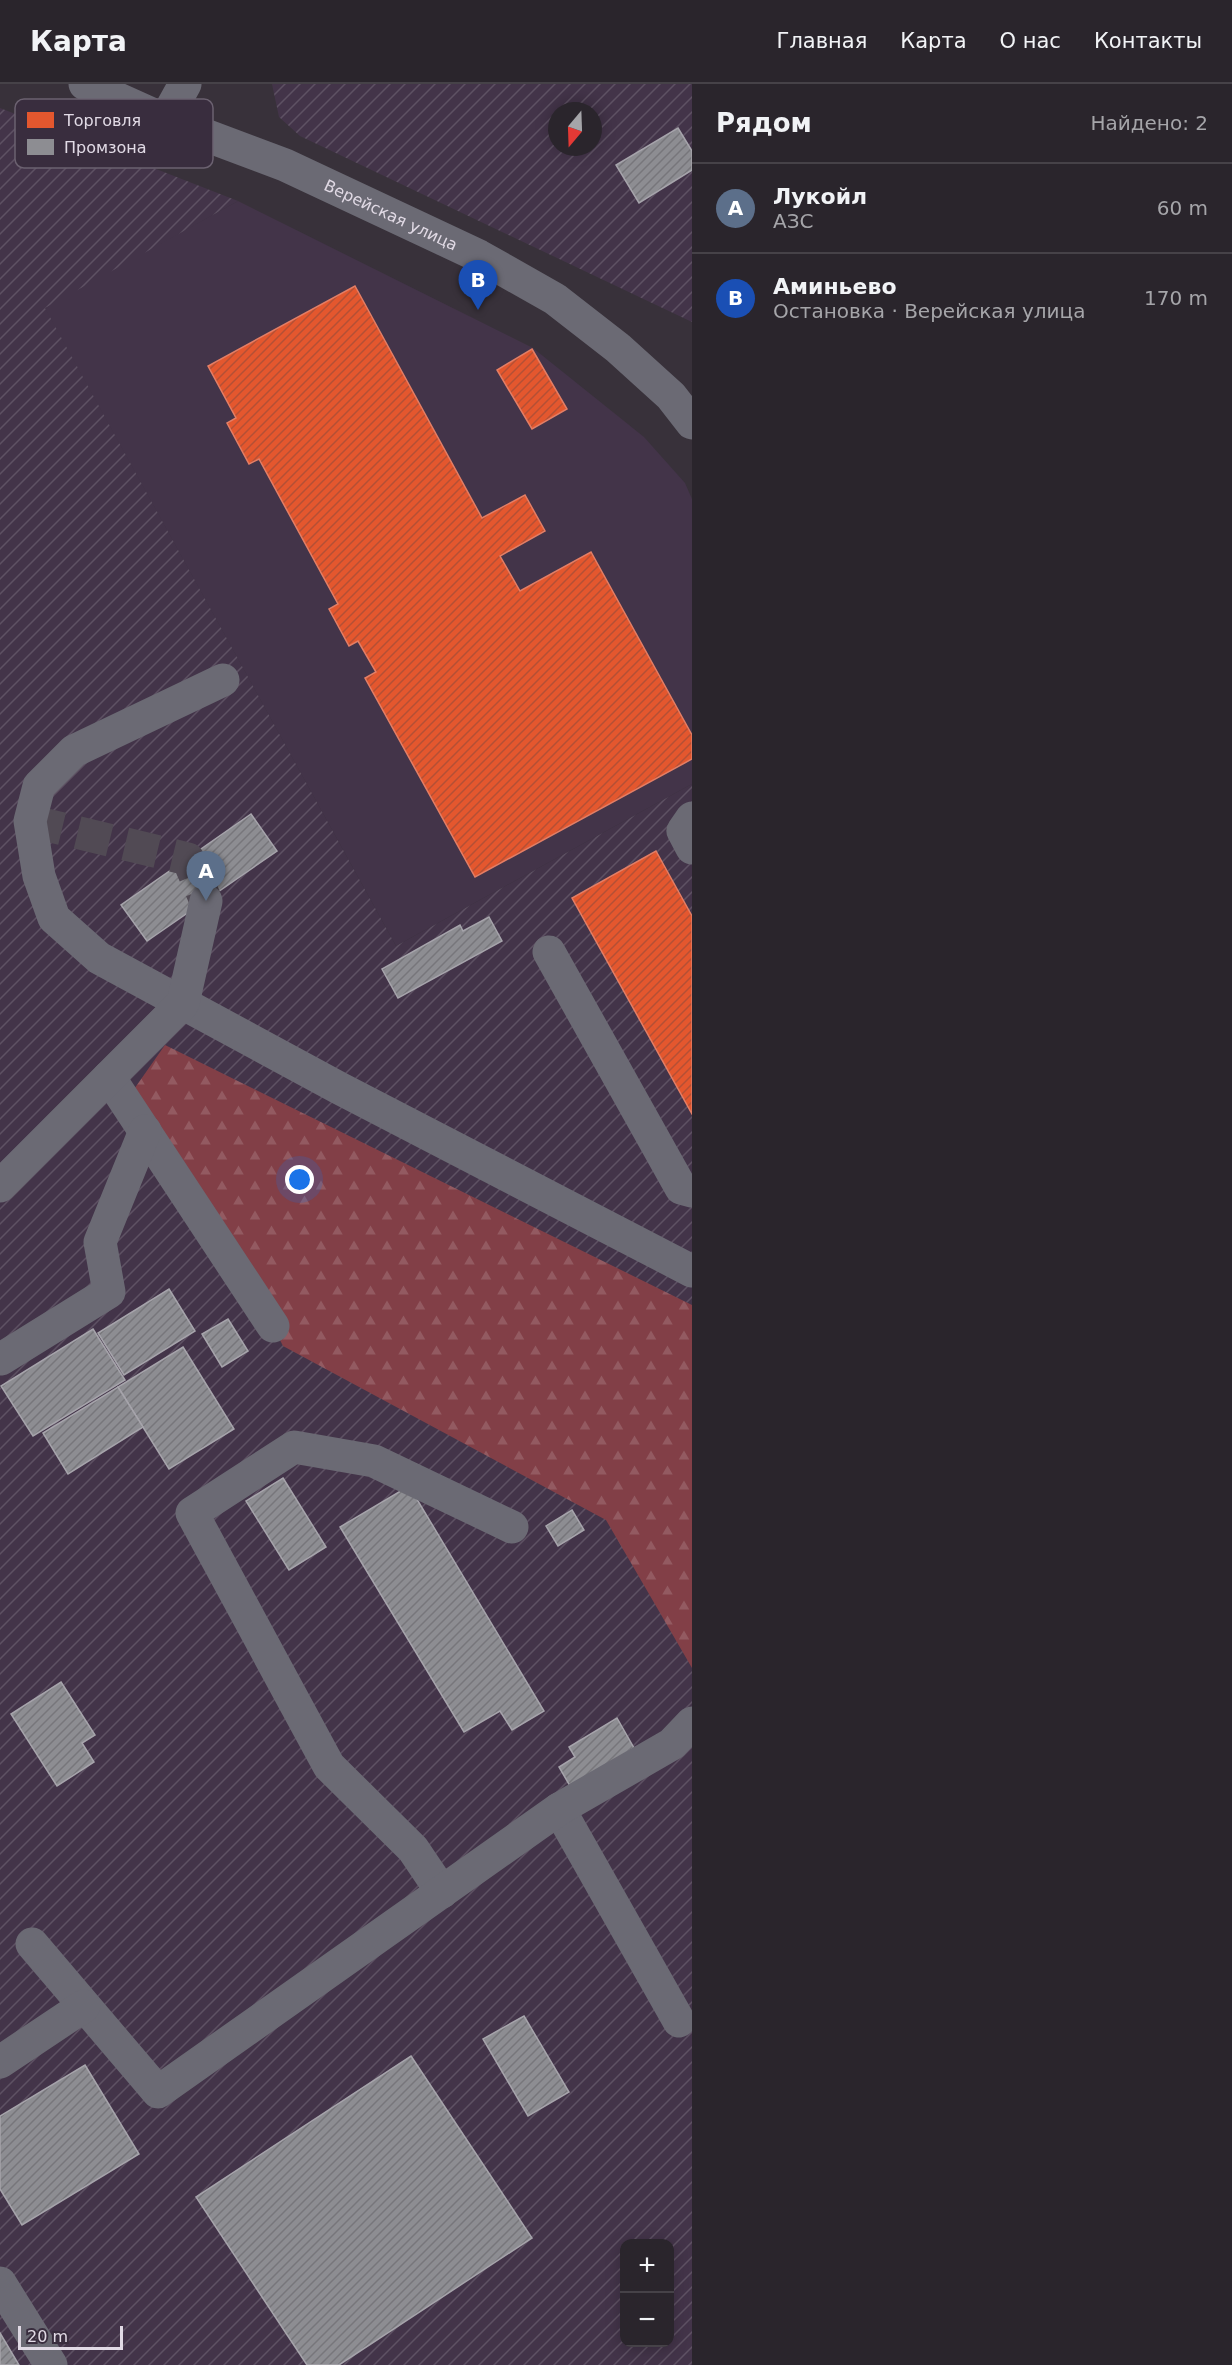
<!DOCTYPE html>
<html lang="ru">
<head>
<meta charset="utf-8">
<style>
  :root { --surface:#2a252c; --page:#322d34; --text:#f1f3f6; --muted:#a5a5a9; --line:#464248; --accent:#d6ab8b }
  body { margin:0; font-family:"DejaVu Sans",sans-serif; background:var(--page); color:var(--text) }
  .controls { position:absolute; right:18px; bottom:18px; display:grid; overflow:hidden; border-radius:12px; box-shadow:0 3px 15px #0003 }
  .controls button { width:54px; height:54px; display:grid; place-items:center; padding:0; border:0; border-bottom:2px solid var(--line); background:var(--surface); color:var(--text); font:30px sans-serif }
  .compass { position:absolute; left:548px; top:18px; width:54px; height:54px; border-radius:50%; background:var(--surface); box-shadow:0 3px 15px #0003; rotate:199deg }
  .scale { position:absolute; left:18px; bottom:15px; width:105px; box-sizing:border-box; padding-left:6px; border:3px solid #e1dae5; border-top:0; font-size:16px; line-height:21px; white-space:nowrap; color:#e1dae5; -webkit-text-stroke:4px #392d3e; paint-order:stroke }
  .you { position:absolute; left:300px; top:1096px; width:21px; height:21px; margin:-15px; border:4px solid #fff; border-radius:50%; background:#1a73e8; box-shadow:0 0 0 9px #1a73e833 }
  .badge { display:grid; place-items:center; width:39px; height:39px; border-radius:50%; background:var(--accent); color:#fff; font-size:20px; font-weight:700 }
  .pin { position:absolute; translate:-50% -50px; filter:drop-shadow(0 2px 3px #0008) }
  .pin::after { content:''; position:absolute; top:32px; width:21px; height:18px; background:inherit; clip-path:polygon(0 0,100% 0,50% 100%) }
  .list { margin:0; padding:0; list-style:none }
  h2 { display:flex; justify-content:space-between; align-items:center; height:78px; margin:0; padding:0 24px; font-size:26px }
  h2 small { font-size:20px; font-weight:400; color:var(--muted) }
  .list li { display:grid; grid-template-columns:39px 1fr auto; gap:18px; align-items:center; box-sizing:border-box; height:90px; padding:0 24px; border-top:2px solid var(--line) }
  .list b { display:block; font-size:22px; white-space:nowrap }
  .list p { margin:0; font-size:20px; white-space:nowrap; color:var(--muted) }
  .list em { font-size:20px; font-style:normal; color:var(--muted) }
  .map { position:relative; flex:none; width:692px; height:2281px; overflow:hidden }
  header { display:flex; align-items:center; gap:36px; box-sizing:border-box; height:84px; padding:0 30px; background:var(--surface); border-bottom:2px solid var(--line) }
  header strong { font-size:28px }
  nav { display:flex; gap:33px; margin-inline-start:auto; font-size:21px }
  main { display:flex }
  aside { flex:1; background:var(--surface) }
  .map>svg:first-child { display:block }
  .built { fill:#433449 }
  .industrial { fill:url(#industrial-furrows); fill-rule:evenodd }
  .forest { fill:url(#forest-firs) }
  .shops { fill:url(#shops-hatch); stroke:#e37e65; stroke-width:1.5 }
  .industry { fill:url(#industry-hatch); stroke:#a6a4ab; stroke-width:1.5 }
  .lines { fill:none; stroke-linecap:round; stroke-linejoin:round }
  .minor-tunnel { stroke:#514a54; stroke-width:33; stroke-dasharray:33 16; stroke-linecap:butt }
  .minor { stroke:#6b6a74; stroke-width:33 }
  .labels { text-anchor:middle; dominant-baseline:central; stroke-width:6; stroke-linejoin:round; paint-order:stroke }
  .street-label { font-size:16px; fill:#e1dae5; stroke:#392d3e }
  .key { fill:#392d3e; stroke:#6b6170; stroke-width:1.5 }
  .key-label { font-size:16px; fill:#e1dae5 }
</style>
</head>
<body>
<header>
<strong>Карта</strong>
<nav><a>Главная</a><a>Карта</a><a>О нас</a><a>Контакты</a></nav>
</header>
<main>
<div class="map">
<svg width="692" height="2281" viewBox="0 0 692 2281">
  <defs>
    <pattern id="industrial-furrows" width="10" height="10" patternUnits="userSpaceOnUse" patternTransform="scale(1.5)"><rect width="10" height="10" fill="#433449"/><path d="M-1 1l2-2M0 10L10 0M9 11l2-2" fill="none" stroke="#5e5163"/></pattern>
    <pattern id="forest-firs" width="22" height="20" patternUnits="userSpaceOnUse" patternTransform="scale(1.5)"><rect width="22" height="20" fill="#823f47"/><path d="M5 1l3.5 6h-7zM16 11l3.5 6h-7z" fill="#935a61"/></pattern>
    <pattern id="shops-hatch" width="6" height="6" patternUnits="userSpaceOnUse" patternTransform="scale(1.5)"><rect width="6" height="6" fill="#e4572e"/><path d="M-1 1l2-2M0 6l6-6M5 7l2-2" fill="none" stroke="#b45035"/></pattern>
    <pattern id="industry-hatch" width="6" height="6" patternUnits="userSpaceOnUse" patternTransform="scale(1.5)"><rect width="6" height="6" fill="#8d8d92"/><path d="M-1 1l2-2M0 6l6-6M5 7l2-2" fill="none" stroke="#77767b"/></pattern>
  </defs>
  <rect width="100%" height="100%" fill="#38313a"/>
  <!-- built -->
  <path class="built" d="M238,117L533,264L644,353L685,399L692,415V700L396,862L44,223Z"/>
  <!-- industrial -->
  <g class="industrial">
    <path d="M272,0H692V238L300,52L279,33ZM557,27H593V63H557Z"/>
    <path d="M0,24L238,117L45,224L396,862L692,700V2281H0ZM624,2160H670V2258H624Z"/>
  </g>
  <!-- forest -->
  <path class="forest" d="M165,961L692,1221V1584L606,1436L283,1262L273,1242L125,1018Z"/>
  <!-- shops -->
  <g class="shops">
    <path d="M355,202L482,434L525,411L545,447L500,472L520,507L591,468L692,651V675L475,793L365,594L376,588L358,557L349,562L329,525L338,520L259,375L249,380L227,339L236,334L208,282Z"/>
    <path d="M532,265L567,325L532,345L497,286Z"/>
    <path d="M656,767L692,832V1030L572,814Z"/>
  </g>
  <!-- industry -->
  <g class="industry">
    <path d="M678,44L692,67V86L639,119L616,81Z"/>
    <path d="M251,730L277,767L147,857L121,821Z"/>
    <path d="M489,833L502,857L398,914L382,885L460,841L463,847Z"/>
    <path d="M169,1205L195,1247L124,1291L98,1249Z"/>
    <path d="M228,1235L248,1267L222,1283L202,1250Z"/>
    <path d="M93,1245L125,1296L33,1352L1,1302Z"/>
    <path d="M183,1263L234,1345L169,1385L118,1303Z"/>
    <path d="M118,1303L143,1343L68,1390L43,1349Z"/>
    <path d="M283,1394L326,1463L289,1486L246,1417Z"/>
    <path d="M409,1402L544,1627L512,1646L500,1627L464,1648L340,1443Z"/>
    <path d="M572,1426L584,1446L558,1462L546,1442Z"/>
    <path d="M61,1598L95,1651L82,1659L94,1678L57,1702L11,1630Z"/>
    <path d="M617,1634L634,1664L570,1702L559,1683L575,1673L569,1663Z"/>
    <path d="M524,1932L569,2008L528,2032L483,1955Z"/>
    <path d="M411,1972L532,2154L339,2281H307L196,2113Z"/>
    <path d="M85,1981L139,2070L22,2141L0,2105V2032Z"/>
    <path d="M0,2249L19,2281H0Z"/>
  </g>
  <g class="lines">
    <!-- minor-tunnel -->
    <path class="minor-tunnel" d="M30,737L188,775L206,817"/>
    <!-- minor -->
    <g class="minor">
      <path id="s1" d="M85,0L165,36L285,81L479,172L555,215L618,264L671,312L692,339"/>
      <path d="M165,36L185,0"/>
      <path d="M223,596L74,667L39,702L30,737L39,792L54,834L99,874L339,1004L692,1187"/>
      <path d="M692,734L683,747L692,764"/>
      <path d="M549,868L681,1104L692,1107"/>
      <path d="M109,993L273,1242"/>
      <path d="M0,1102L183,919L206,817"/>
      <path d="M1,1275L109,1208L100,1158L145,1047"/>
      <path d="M559,1725L679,1937"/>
      <path d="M442,1808L413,1765L329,1682L192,1429L294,1363L374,1377L512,1443"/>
      <path d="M32,1860L158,2008L559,1725L672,1660L692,1639"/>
      <path d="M0,1978L84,1922"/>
      <path d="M0,2199L51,2281"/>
    </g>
  </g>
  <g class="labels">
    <!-- street labels -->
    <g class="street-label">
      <text stroke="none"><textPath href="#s1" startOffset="333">Верейская улица</textPath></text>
    </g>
  </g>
  <!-- legend -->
  <rect x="15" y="15" width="198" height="69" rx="9" class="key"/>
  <rect x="27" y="28" width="27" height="16" fill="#e4572e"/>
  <rect x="27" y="55" width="27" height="16" fill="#8d8d92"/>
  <g class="key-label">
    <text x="64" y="42">Торговля</text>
    <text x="64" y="69">Промзона</text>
  </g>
</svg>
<div class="controls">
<button>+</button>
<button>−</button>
</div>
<svg class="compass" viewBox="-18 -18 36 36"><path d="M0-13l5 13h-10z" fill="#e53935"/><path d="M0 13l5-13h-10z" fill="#a5a5a9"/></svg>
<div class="scale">20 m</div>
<div class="you"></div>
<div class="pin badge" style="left:206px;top:817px;background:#5c6f8a">A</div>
<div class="pin badge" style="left:478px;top:226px;background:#1a4fb4">B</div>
</div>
<aside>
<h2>Рядом<small>Найдено: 2</small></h2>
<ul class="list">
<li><span class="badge" style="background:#5c6f8a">A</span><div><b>Лукойл</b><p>АЗС</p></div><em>60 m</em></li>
<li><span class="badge" style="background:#1a4fb4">B</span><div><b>Аминьево</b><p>Остановка · Верейская улица</p></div><em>170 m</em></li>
</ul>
</aside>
</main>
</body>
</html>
